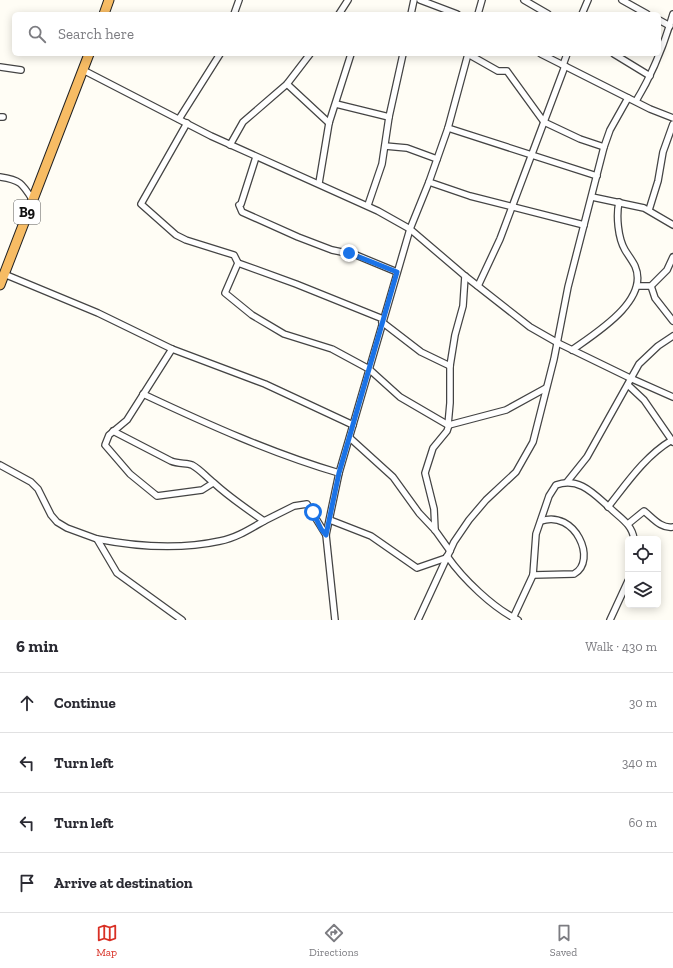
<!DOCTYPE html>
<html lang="en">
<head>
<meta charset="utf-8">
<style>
  :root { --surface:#fff; --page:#f7f7f7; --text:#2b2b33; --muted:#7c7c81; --line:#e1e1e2; --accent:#d93025 }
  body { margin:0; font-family:"Zilla Slab",serif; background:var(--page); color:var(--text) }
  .controls { position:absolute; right:12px; bottom:12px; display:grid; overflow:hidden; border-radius:6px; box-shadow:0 2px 10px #0003 }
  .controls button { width:36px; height:36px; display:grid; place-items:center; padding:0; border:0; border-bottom:1px solid var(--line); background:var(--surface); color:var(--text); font:20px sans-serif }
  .stop { position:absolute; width:12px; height:12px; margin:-9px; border:3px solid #1a73e8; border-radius:50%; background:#fff }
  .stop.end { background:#1a73e8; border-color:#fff; box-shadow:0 1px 4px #0008 }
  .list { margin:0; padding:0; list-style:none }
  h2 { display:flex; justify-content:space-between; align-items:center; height:52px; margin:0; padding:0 16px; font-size:17px }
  h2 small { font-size:13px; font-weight:400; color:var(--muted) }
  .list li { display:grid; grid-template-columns:26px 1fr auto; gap:12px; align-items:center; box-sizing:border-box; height:60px; padding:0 16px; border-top:1px solid var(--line) }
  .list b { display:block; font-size:15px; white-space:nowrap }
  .list em { font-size:13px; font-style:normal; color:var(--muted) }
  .icon { flex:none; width:22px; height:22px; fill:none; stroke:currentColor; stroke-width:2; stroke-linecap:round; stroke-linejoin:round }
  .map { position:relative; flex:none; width:673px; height:620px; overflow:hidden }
  .search { position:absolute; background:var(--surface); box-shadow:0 2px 10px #0003; left:12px; right:12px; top:12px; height:44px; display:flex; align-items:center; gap:10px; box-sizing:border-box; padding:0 14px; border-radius:6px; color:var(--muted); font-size:15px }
  .sheet { height:292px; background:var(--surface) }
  nav { display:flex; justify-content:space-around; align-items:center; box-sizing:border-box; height:56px; border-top:1px solid var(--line); background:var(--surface); font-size:11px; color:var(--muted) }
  nav a { display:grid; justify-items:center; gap:2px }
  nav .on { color:var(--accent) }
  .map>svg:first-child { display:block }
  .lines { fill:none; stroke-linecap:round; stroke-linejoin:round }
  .minor-casing { stroke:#444; stroke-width:8 }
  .trunk-casing { stroke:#222; stroke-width:11 }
  .minor { stroke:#fff; stroke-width:5.5 }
  .trunk { stroke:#f7bc64; stroke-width:9 }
  .route { stroke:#1a73e8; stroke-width:5 }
  .labels { text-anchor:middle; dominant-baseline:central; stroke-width:4; stroke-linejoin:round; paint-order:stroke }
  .shield { fill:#fff; stroke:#585858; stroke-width:1 }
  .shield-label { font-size:14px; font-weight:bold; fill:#111 }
</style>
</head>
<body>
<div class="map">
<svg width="673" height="620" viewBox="0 0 673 620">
  <rect width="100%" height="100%" fill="#fffdf5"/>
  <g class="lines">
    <defs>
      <g id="minor">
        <path d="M420,0L457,14"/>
        <path d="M524,0L548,14"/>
        <path d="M622,0L647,14"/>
        <path d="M234,14L239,0"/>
        <path d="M339,14L348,0"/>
        <path d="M411,14L414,0"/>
        <path d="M478,14L482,0"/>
        <path d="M582,14L588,0"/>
        <path d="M659,20L670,26"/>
        <path d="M468,54L498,71H507L544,122L580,139L604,147"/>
        <path d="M541,54L650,109L673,118"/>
        <path d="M614,54L650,76"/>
        <path d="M563,65L567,54"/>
        <path d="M0,67L21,70"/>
        <path d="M83,70L211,136L378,211L410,229L465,276L530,327L558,343L630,378L673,397"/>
        <path d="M287,84L329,123"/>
        <path d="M636,101C653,73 664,45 673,14"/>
        <path d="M336,104L389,117"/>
        <path d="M0,117H3"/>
        <path d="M179,119L220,54"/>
        <path d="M187,123L141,204L176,235L186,240L234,255L238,263L225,293L252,315L284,334L332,349L369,369L400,397L448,425"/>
        <path d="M448,128L597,176"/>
        <path d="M230,145L243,122L287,84L310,54"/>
        <path d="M385,146L407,148L437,159"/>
        <path d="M256,157L241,204L239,205L242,212L298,237L332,250L356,255L397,272"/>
        <path d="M0,177C20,180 22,183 32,199"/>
        <path d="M429,182L470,196L584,225"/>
        <path d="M319,183L329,123L351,54"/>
        <path d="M592,197L644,208L673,225"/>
        <path d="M368,205L382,164L389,117L403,54"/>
        <path d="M649,210L658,181L663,152L673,124"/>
        <path d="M238,263L296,284L383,319"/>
        <path d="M4,274L98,313L172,349L265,384L353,425"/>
        <path d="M478,286L500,239L565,66"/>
        <path d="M637,286H651L667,270L673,257"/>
        <path d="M651,286L655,298L673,321"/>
        <path d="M382,322L421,352L450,366"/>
        <path d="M172,349L127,420L109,435L105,445L130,474L157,496L202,490L213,483"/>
        <path d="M572,350C596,333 650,300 635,266C632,260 628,255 625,250C618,238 616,216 619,202"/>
        <path d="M628,385L644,400L673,442"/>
        <path d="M143,394C207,424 271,453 339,473"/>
        <path d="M449,425L506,410L546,388"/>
        <path d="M113,431L171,461C178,464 187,463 192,465C201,470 206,477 214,483C229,497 247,509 264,521L294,506L307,504L326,535"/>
        <path d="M350,438L393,477L419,513L435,530L450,551"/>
        <path d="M0,465L31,482L38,489L51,515L57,522L67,528L97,539L117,573L182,620"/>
        <path d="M567,482L587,457L639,364L658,346L673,336"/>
        <path d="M608,507C627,483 645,456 672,440"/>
        <path d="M330,520L371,536L417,568L446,558"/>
        <path d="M628,524L644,511C653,518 661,529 673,527"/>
        <path d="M435,530L434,509L425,473L433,448L447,431L449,425H448L450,403V366L455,335L463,306L465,276"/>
        <path d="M97,539C138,547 179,550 220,541C236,538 250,529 264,521"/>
        <path d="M447,556C463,579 493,608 518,620"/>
        <path d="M533,575L574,574C598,561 575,509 541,521"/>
        <path d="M513,618L533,575L536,534L549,496L556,485C579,476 595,495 610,508C620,518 632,524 634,539"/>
        <path d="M335,620L326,535L339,473L410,229L429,182L448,128L468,54"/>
        <path d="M418,620L454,542L469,520L486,500L516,472L533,442L554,359L568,287L604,147L610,130L628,98"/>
        <path d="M610,620L628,581"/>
      </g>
      <g id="trunk">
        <path d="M104,14L109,0"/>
        <path d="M0,285L89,54"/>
      </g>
    </defs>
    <!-- minor casing -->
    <use href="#minor" class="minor-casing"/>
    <!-- trunk casing -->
    <use href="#trunk" class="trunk-casing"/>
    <!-- minor -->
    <use href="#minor" class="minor"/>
    <!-- trunk -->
    <use href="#trunk" class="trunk"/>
  </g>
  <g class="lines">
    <!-- route -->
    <path class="route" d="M313,512L321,529L326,535L339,473L397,272L349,253"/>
  </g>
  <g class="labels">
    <!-- shield labels -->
    <rect class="shield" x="14" y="200" width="26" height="24" rx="3"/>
    <g class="shield-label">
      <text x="27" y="212">B9</text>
    </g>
  </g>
</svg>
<div class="controls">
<button><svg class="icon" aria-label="locate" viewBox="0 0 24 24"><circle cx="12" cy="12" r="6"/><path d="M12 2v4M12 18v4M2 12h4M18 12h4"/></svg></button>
<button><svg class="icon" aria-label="layers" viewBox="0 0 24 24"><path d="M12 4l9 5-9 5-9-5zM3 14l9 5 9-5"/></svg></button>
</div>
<div class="stop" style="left:313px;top:512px"></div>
<div class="stop end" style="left:349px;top:253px"></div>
<div class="search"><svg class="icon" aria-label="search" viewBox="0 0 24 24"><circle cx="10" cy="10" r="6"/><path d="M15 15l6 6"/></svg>Search here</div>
</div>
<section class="sheet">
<h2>6 min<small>Walk · 430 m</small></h2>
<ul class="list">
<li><svg class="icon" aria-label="ahead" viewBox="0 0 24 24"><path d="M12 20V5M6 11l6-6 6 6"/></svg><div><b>Continue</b></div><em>30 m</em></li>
<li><svg class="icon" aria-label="left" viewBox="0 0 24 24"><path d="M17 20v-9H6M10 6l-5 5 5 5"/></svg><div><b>Turn left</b></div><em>340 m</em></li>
<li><svg class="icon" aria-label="left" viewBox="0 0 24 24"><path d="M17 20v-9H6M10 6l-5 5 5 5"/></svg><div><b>Turn left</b></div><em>60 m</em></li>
<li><svg class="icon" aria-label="arrive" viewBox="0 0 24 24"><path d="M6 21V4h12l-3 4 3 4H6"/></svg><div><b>Arrive at destination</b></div></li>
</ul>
</section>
<nav>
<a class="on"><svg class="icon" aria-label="map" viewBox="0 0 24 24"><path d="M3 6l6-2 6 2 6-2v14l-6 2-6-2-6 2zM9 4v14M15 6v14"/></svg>Map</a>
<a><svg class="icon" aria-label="directions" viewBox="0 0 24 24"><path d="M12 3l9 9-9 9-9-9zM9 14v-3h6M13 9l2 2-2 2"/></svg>Directions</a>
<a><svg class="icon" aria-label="saved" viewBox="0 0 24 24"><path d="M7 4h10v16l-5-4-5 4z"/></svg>Saved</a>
</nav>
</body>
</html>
